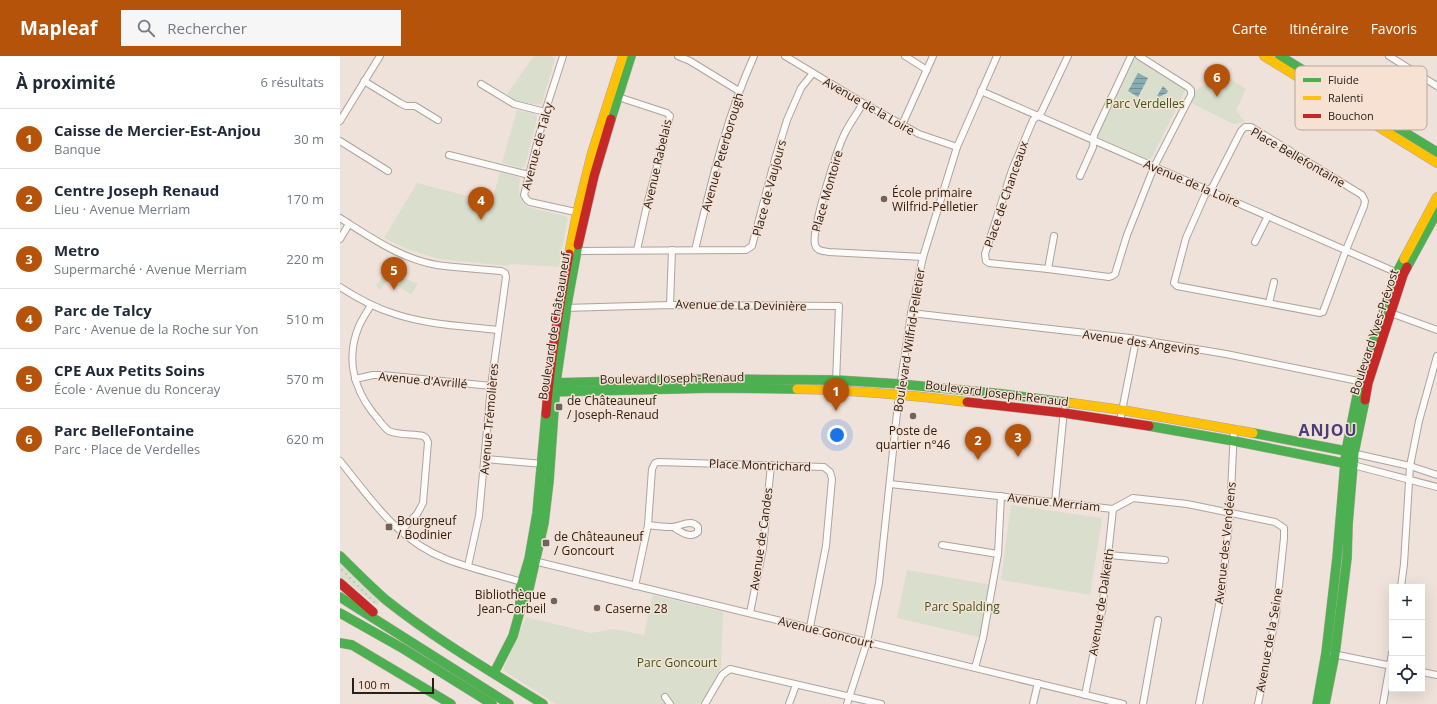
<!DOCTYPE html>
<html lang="fr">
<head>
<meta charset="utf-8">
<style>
  :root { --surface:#fff; --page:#f6f6f7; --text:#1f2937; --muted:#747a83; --line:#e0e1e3; --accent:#b45309 }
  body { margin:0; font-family:"Open Sans",sans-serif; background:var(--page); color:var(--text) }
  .controls { position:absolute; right:12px; bottom:12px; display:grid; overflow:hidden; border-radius:0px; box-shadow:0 4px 16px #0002 }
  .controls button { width:36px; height:36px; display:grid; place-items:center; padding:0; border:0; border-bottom:1px solid var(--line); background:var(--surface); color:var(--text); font:20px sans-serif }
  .scale { position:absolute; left:12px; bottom:10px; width:82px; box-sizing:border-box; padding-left:4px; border:2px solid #28201a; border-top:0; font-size:11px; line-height:14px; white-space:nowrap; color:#28201a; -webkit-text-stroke:3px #f7e1d2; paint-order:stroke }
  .you { position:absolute; left:497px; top:379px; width:14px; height:14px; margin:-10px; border:3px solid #fff; border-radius:50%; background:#1a73e8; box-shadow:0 0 0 6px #1a73e833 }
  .badge { display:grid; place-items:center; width:26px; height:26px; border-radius:50%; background:var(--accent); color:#fff; font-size:13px; font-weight:700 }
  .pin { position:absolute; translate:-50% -33px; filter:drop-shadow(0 1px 2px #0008) }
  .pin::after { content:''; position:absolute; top:21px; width:14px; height:12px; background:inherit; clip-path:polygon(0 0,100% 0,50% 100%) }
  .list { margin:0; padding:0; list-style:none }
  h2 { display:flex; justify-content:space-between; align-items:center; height:52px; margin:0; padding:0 16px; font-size:17px }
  h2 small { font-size:13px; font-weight:400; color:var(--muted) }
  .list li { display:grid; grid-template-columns:26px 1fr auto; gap:12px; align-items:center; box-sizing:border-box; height:60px; padding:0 16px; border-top:1px solid var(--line) }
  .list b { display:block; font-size:15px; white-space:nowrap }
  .list p { margin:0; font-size:13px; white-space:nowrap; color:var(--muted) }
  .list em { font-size:13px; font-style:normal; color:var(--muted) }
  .icon { flex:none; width:22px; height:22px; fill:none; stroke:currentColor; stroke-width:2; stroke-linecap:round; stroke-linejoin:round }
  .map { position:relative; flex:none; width:1097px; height:648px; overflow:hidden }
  header { display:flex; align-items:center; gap:24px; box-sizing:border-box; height:56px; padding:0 20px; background:var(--accent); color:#fff }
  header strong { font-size:19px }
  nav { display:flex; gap:22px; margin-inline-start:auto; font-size:14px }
  .search { width:280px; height:36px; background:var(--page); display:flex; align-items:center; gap:10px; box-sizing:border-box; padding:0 14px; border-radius:0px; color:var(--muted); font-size:15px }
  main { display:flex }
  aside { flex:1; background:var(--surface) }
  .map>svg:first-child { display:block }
  .grass { fill:url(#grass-dots) }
  .green { fill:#dadecc }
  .water { fill:url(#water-rules) }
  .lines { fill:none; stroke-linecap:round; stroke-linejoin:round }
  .street-casing { stroke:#aca39d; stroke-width:8 }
  .fast-casing { stroke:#aca39d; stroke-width:10 }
  .slow-casing { stroke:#aca39d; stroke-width:10 }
  .jam-casing { stroke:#aca39d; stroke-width:10 }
  .street { stroke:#fdfbf9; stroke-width:6 }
  .fast { stroke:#4caf50; stroke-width:9 }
  .slow { stroke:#ffc107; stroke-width:9 }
  .jam { stroke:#c62828; stroke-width:9 }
  .poi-dot { fill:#6e645d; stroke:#f7e1d2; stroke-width:1.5 }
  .labels { text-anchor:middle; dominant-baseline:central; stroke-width:3; stroke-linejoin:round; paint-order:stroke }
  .park-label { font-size:12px; fill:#36581e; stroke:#f7e1d2 }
  .street-label { font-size:12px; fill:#28201a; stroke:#f7e1d2 }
  .poi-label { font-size:12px; fill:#28201a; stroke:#f7e1d2; text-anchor:start }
  .district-label { font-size:16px; font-weight:bold; letter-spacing:1px; fill:#453f7c; stroke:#f7e1d2 }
  .key { fill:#f7e1d2; stroke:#b9a79b; stroke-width:1 }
  .key-label { font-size:11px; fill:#28201a }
</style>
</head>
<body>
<header>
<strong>Mapleaf</strong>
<div class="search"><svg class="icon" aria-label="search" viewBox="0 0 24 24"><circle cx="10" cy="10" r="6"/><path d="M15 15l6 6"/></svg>Rechercher</div>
<nav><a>Carte</a><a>Itinéraire</a><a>Favoris</a></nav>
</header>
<main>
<aside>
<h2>À proximité<small>6 résultats</small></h2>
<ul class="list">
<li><span class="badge">1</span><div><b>Caisse de Mercier-Est-Anjou</b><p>Banque</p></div><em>30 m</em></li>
<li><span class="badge">2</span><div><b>Centre Joseph Renaud</b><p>Lieu · Avenue Merriam</p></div><em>170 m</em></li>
<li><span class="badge">3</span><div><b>Metro</b><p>Supermarché · Avenue Merriam</p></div><em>220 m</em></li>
<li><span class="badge">4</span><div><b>Parc de Talcy</b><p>Parc · Avenue de la Roche sur Yon</p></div><em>510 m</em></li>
<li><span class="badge">5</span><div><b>CPE Aux Petits Soins</b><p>École · Avenue du Ronceray</p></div><em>570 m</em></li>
<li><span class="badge">6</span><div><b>Parc BelleFontaine</b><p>Parc · Place de Verdelles</p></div><em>620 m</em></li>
</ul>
</aside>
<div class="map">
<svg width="1097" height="648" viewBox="0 0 1097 648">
  <defs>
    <pattern id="grass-dots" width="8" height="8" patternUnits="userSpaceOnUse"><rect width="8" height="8" fill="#dadecc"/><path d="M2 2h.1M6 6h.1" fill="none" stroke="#bbbeaf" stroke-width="1.8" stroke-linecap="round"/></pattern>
    <pattern id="water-rules" width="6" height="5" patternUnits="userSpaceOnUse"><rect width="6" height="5" fill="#88aeb4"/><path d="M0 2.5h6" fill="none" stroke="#6f8d92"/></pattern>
  </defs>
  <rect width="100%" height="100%" fill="#efe2da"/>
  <!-- grass -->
  <path class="grass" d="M0,508L41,545L37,550L0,520Z"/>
  <!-- green -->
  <g class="green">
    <path d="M194,0H211L215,3L202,47L201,48C192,49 173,47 167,38Z"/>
    <path d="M794,2L846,33L810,105L756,81Z"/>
    <path d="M881,17L906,33L896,54L905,66L893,68L849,46L854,36Z"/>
    <path d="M177,54L195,58L197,62L185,110L181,112L162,107Z"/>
    <path d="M160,116L178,121L180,123C179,134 177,143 188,151L228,161L219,211L172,208L167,210L99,203L67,193L44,182L77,127L152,146Z"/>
    <path d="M46,215L78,228L71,238L56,229L57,227L53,224L52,226L48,223L40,234L36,230Z"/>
    <path d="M671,449L762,462L750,539L661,524Z"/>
    <path d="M567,514L652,529L643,582L557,562Z"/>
    <path d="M313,539L383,556L381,612L367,637L359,648H216L163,614L186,561L251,577L273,573L304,579Z"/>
  </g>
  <!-- water -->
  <g class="water">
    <path d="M798,17L808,22L798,41L788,35Z"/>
    <path d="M823,30L828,35L827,37L819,41L817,40Z"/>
  </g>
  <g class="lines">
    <defs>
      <g id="street">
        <path d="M223,0L205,56L184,139L187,144L190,146L240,157"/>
        <path d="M338,0L350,5L399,35"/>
        <path d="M445,0L523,47L579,78L617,91"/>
        <path d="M565,0L587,14"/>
        <path d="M728,0L701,57L693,64L672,114L645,198L646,205L649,207L708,213L769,221L772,220L775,218L787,179L814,111L851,39V34L848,31L799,0"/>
        <path d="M1049,0L1097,30"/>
        <path d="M24,25L60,47L66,50H75L98,64"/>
        <path d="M141,28L174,48L205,56"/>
        <path d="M641,35L1060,218"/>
        <path d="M275,40L327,57L330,60L307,149L297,194"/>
        <path d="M523,47C517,58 509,68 504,79C497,94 471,174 475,188C476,195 483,195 489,196L583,201"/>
        <path d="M0,65L40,0"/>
        <path d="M562,69L593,0"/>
        <path d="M905,71H911L1022,139L1025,145L1024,150L1006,194L983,256L980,257L837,230L834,227L846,182L865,139L873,130L901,75Z"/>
        <path d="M0,85L48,115"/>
        <path d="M109,99L189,119"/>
        <path d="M740,120L753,91L754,79L791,0"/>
        <path d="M0,162C30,181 61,203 97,209C118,212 140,213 161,215L165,217L166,221L151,330L139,460L128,510"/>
        <path d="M0,183L9,168"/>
        <path d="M915,186L928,160"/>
        <path d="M355,194C371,128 386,62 414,0"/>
        <path d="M235,195L406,194L412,190L435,103L447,64L461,32L473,17"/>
        <path d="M708,213L714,180"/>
        <path d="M0,231C17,242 35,252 55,258C88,269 124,270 158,274"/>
        <path d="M929,247L934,226"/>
        <path d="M31,249C27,256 22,263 19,270C6,301 13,331 33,357C38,362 43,371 49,375C57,379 74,378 83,380L86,382L88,386L83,447L77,458L61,475"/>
        <path d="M330,249L332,194"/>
        <path d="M224,252L330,249L499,250L496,326"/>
        <path d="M1048,256L1097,274"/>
        <path d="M571,257L790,282L886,298L1023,326"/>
        <path d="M15,323L33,319H43L151,330"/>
        <path d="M780,365L796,284"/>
        <path d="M1012,397L1070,410L1097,419"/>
        <path d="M145,403L204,408"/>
        <path d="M0,405C31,443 57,484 106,503C131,513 158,518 184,527"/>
        <path d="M1013,409L1097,431"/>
        <path d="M550,428L773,453L793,442L847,448L935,466L944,472V482L936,559L918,648"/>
        <path d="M715,446L724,354"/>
        <path d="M308,469C315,470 323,471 331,471C340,471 351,462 358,471V476C350,483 341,476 333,471"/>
        <path d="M602,489L658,498"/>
        <path d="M769,499L825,504"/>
        <path d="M194,505L783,648"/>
        <path d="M295,530L308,469L312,413L315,407L318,406L484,411L490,416L492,423L486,490L470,571"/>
        <path d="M1061,531L1064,508L1070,410L1079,365L1097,300"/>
        <path d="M410,557L423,492L431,409"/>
        <path d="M993,598L1052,610"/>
        <path d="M635,612L643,582L658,498L661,440"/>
        <path d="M1082,616L1097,619"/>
        <path d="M745,639L762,555L773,453"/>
        <path d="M325,641L330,648"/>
        <path d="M365,648L382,619L390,613L541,648"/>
        <path d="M449,648L456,629"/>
        <path d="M507,648L527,586L539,527L559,338L571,257L583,201L617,91L657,0"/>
        <path d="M693,648L698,627"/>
        <path d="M803,648L818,564"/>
        <path d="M859,648L882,534L890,457L894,373"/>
        <path d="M1043,648L1052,597"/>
      </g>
      <g id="fast">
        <path d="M940,0L1097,96"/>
        <path d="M271,63L291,0"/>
        <path d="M1067,211L1097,156"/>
        <path d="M208,327L373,323L496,324L560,328L663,338L732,347"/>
        <path d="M208,336L374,332L457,333"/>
        <path d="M809,370L894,385L1013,409"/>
        <path d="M913,377L1006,395"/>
        <path d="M0,500C15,515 30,530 46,544C95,583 150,615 203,648"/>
        <path d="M0,541L169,648"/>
        <path d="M181,546L188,537L204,467L209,425L216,326L228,243L238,189"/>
        <path d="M0,557L62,592L152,648"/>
        <path d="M0,587L12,589L111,648"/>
        <path d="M154,617L173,580L180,555V533L189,503L197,457L206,358"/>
        <path d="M977,648L986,597L997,502L1006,395L1020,325L1057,216L1064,203"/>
        <path d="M985,648L995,598L1007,502L1008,468L1014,397L1025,344"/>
      </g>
      <g id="slow">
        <path d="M924,0L1097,107"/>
        <path d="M229,198L237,157L252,97L283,0"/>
        <path d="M1064,203L1097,141"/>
        <path d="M457,333C514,334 570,339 627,346"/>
        <path d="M732,347L782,354L913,377"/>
      </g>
      <g id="jam">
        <path d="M238,189L254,120L271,63"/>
        <path d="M1025,344L1028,327L1063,219L1067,211"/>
        <path d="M627,346L724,357L809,370"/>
        <path d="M206,358C210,304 219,251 229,198"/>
        <path d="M0,527L33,556"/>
      </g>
    </defs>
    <!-- street casing -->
    <use href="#street" class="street-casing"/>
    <!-- fast casing -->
    <use href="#fast" class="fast-casing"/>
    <!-- slow casing -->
    <use href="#slow" class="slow-casing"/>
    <!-- jam casing -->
    <use href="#jam" class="jam-casing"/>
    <!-- street -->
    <use href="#street" class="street"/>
    <!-- fast -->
    <use href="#fast" class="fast"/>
    <!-- slow -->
    <use href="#slow" class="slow"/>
    <!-- jam -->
    <use href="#jam" class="jam"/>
  </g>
  <!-- markers -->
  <g class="poi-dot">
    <circle cx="544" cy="143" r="4"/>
    <rect x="215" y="347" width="8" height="8" rx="2"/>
    <circle cx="573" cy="360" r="4"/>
    <rect x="45" y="467" width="8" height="8" rx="2"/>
    <rect x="202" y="483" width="8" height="8" rx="2"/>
    <circle cx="214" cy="545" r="4"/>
    <circle cx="257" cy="552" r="4"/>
  </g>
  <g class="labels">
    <!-- park labels -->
    <g class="park-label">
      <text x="805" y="47">Parc Verdelles</text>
      <text x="622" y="550">Parc Spalding</text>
      <text x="337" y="606">Parc Goncourt</text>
    </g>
    <!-- street labels -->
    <g class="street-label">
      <text transform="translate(529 50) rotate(30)">Avenue de la Loire</text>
      <text transform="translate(197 90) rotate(-75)">Avenue de Talcy</text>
      <text transform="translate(382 96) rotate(-74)">Avenue Peterborough</text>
      <text transform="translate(958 101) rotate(30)">Place Bellefontaine</text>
      <text transform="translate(317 108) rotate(-77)">Avenue Rabelais</text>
      <text transform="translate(852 127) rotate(23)">Avenue de la Loire</text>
      <text transform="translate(429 132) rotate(-75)">Place de Vaujours</text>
      <text transform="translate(487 135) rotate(-74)">Place Montoire</text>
      <text transform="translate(666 138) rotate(-71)">Place de Chanceaux</text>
      <text transform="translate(401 249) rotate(1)">Avenue de La Devinière</text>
      <text transform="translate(214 270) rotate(-81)">Boulevard de Châteauneuf</text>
      <text transform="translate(1034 276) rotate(-72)">Boulevard Yves-Prévost</text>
      <text transform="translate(569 284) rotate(-81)">Boulevard Wilfrid-Pelletier</text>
      <text transform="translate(801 286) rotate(8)">Avenue des Angevins</text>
      <text transform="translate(332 322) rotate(-1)">Boulevard Joseph-Renaud</text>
      <text transform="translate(83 324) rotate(5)">Avenue d'Avrillé</text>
      <text transform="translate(657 337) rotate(7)">Boulevard Joseph-Renaud</text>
      <text transform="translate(149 363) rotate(-85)">Avenue Trémolières</text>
      <text transform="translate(420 409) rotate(2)">Place Montrichard</text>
      <text transform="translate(714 446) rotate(6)">Avenue Merriam</text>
      <text transform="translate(421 483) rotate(-82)">Avenue de Candes</text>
      <text transform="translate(885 487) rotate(-84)">Avenue des Vendéens</text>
      <text transform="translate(761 546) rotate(-81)">Avenue de Dalkeith</text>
      <text transform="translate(486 576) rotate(14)">Avenue Goncourt</text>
      <text transform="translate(929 584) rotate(-80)">Avenue de la Seine</text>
    </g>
    <!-- poi labels -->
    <g class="poi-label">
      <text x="552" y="136">École primaire<tspan x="552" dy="14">Wilfrid-Pelletier</tspan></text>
      <text x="227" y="344">de Châteauneuf<tspan x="227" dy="14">/ Joseph-Renaud</tspan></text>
      <text x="573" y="374" text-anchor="middle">Poste de<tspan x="573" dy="14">quartier n°46</tspan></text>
      <text x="57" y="464">Bourgneuf<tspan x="57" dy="14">/ Bodinier</tspan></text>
      <text x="214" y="480">de Châteauneuf<tspan x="214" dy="14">/ Goncourt</tspan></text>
      <text x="206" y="538" text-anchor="end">Bibliothèque<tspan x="206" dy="14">Jean-Corbeil</tspan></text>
      <text x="265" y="552">Caserne 28</text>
    </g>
    <!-- district labels -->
    <g class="district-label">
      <text x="988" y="374">ANJOU</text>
    </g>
  </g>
  <!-- legend -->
  <rect x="955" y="10" width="132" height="64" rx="6" class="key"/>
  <rect x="963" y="22" width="18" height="4" fill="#4caf50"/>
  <rect x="963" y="40" width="18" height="4" fill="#ffc107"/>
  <rect x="963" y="58" width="18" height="4" fill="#c62828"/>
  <g class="key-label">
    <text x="988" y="28">Fluide</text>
    <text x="988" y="46">Ralenti</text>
    <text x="988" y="64">Bouchon</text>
  </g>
</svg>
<div class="controls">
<button>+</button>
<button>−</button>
<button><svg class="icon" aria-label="locate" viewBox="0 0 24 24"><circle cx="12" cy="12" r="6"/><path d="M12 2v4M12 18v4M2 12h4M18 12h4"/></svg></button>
</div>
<div class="scale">100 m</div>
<div class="you"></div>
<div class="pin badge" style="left:496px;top:355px">1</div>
<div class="pin badge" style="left:638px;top:404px">2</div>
<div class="pin badge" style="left:678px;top:401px">3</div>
<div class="pin badge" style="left:141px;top:164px">4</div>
<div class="pin badge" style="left:54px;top:234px">5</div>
<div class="pin badge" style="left:877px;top:41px">6</div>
</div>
</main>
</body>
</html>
